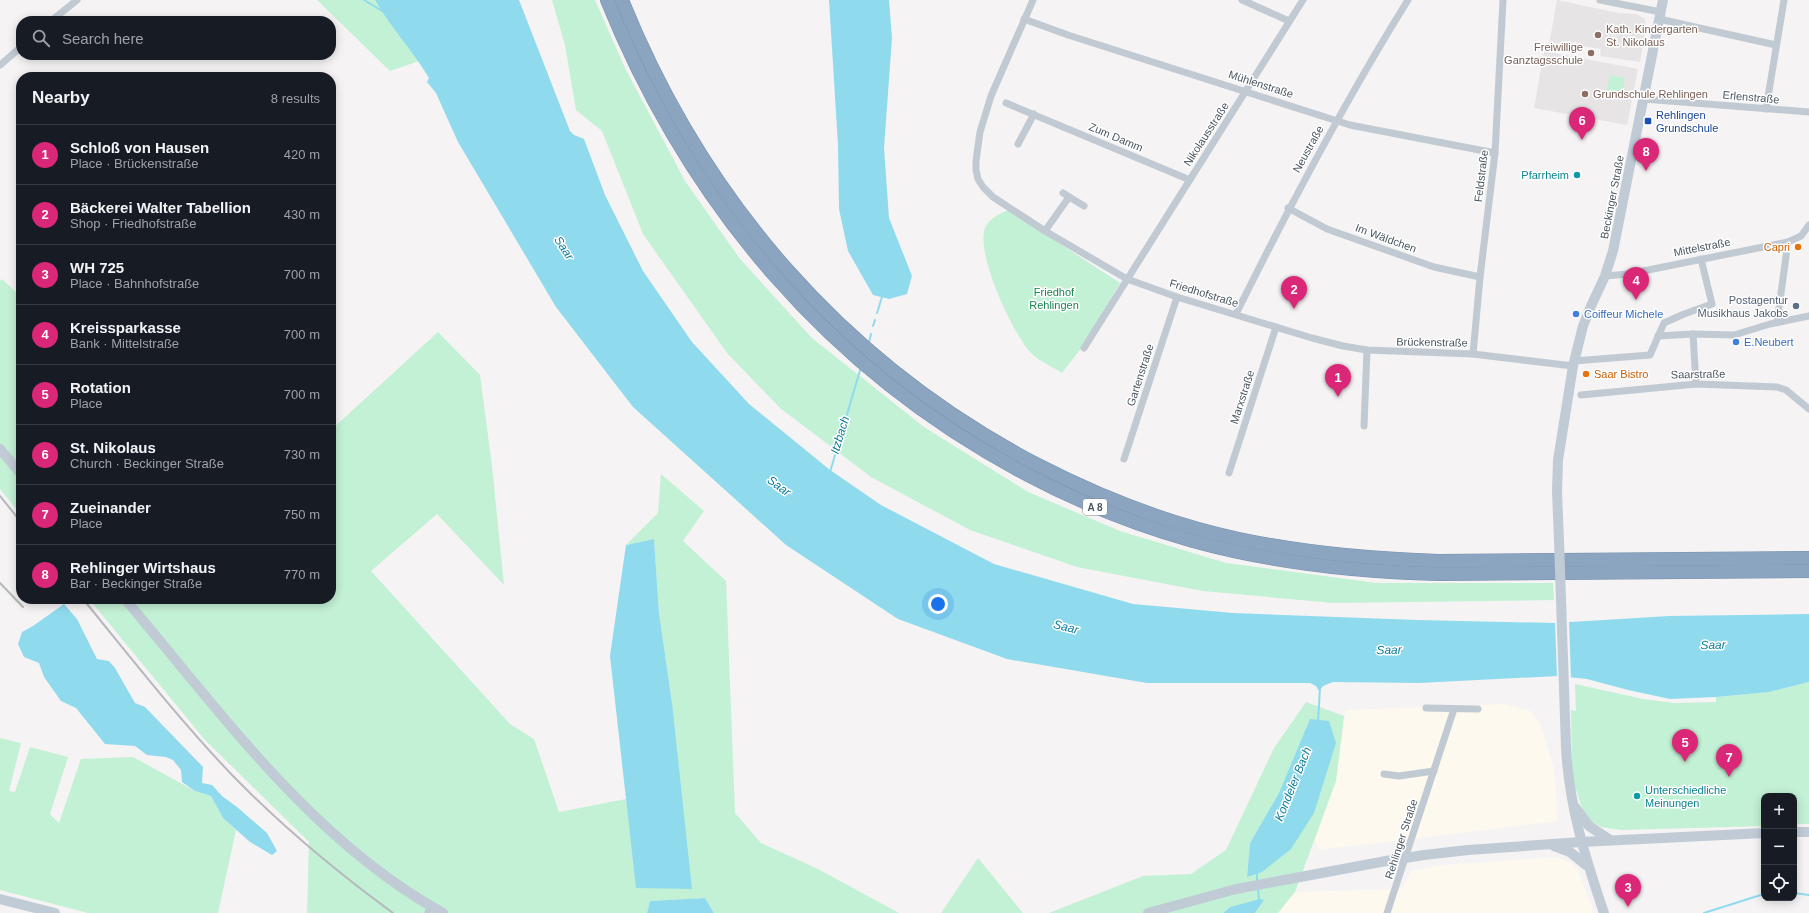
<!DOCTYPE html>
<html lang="en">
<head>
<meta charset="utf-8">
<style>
  :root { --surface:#171b24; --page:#20242c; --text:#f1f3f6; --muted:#9ea1a6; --line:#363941; --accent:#db2777 }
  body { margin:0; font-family:Helvetica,sans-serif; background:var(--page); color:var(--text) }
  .controls { position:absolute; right:12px; bottom:12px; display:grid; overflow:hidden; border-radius:8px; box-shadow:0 2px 10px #0003 }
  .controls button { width:36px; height:36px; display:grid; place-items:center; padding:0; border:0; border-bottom:1px solid var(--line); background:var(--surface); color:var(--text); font:20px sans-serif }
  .you { position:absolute; left:938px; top:604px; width:14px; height:14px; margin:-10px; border:3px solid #fff; border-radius:50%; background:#1a73e8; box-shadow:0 0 0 6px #1a73e833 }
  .badge { display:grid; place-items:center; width:26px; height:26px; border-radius:50%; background:var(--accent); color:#fff; font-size:13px; font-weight:700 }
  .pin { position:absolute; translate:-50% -33px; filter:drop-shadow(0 1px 2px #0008) }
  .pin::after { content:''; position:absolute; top:21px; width:14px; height:12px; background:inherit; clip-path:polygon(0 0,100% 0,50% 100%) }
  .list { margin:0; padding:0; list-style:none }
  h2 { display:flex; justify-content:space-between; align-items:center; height:52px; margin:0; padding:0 16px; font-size:17px }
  h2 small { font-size:13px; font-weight:400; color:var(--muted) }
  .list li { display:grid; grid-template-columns:26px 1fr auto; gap:12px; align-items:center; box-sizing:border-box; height:60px; padding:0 16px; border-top:1px solid var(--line) }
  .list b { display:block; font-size:15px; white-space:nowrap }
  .list p { margin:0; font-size:13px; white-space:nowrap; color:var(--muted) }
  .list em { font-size:13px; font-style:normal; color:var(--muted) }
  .icon { flex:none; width:22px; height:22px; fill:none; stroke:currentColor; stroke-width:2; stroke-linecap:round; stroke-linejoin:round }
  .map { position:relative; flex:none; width:1809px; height:913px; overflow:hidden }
  .search { position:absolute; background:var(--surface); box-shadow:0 2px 10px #0003; left:16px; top:16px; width:320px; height:44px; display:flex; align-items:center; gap:10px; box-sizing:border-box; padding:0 14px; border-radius:16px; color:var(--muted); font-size:15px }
  .panel { position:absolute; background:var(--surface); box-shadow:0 2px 10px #0003; left:16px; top:72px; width:320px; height:532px; border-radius:16px }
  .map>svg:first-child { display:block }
  .commercial { fill:#fdf9ef }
  .education { fill:#e6e4e5 }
  .green { fill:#c3f1d5; fill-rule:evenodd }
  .water { fill:#90daee }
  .pier { fill:#f5f3f3 }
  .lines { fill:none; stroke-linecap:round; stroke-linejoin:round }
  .stream { stroke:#90daee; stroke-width:2 }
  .highway-casing { stroke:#7690ad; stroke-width:14 }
  .street { stroke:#c1cad2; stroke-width:7 }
  .secondary { stroke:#c1cbd6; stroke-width:10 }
  .highway { stroke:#8ba5c1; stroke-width:13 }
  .rail { stroke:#b5b8bd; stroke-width:2 }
  .secondary-bridge { stroke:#c1cbd6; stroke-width:10 }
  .education-dot { fill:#8d6e63; stroke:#fff; stroke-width:1.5 }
  .transit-dot { fill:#1a4fb4; stroke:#fff; stroke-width:1.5 }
  .culture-dot { fill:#0f9aa8; stroke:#fff; stroke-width:1.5 }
  .food-dot { fill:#e8710a; stroke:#fff; stroke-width:1.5 }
  .service-dot { fill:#5c6f8a; stroke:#fff; stroke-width:1.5 }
  .shop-dot { fill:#3f7fe0; stroke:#fff; stroke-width:1.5 }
  .labels { text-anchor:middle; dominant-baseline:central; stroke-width:3; stroke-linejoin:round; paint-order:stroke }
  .shield { fill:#fff; stroke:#808990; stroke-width:1 }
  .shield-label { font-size:10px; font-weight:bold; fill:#4a5661 }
  .education-label { font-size:11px; fill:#785e54; stroke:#fff; text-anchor:start }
  .street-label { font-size:11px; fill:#4a5661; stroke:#fff }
  .transit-label { font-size:11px; fill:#164399; stroke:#fff; text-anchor:start }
  .culture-label { font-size:11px; fill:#0d838f; stroke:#fff; text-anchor:end }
  .food-label { font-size:11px; fill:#c56008; stroke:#fff; text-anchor:end }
  .park-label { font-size:11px; fill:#17864f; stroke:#fff }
  .service-label { font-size:11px; fill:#4e5e75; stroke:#fff; text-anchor:end }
  .shop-label { font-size:11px; fill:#366cbe; stroke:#fff; text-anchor:start }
  .water-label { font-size:12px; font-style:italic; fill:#0c7c9b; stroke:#fff }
</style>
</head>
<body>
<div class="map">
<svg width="1809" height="913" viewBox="0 0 1809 913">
  <rect width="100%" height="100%" fill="#f5f3f3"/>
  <!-- commercial -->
  <g class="commercial">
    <path d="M1505,704L1531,711L1541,726L1554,769L1558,821L1319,850L1315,840L1336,781L1346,710Z"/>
    <path d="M1557,857L1570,862L1578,870L1594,913H1278L1295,892L1402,889L1411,871L1441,865Z"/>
  </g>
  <!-- education -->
  <g class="education">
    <path d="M1557,0L1619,13L1636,14L1645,19L1646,28L1640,62L1600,56L1601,49L1576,45L1577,42H1574L1571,50L1549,45Z"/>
    <path d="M1544,51L1638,69L1627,125L1534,108Z"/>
  </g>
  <!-- green -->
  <g class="green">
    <path d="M317,0H375L382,11L419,61L390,71Z"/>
    <path d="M552,0H595L625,68L685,181L740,259L812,338L924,427L1028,492L1120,531L1226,563L1377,583H1553L1554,600L1333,603L1203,591L1077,567L970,530L871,477L780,408L727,353L643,234L602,131L576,110L565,45Z"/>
    <path d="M1610,75L1625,78L1622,97L1606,95Z"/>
    <path d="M1008,210L1120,283L1082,347L1062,373C1053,367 1039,361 1031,353C1013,334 973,249 986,226C992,217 999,214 1008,210Z"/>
    <path d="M2,279L21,297V515L0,489V281Z"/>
    <path d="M438,332L480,375L492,466L504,585L437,514L371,571L510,724L534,739L559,812L626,799L637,888L672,703L659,613L654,539L626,545L658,513L661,474L704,511L683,541L726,581L735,813L761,843L818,869L899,913H714L705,898L650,901L647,913H307L309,842L205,740L89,599H331V430Z"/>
    <path d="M1809,682V824H1794V796H1764V826L1621,830L1601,827L1588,820L1582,808L1572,777L1571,710L1576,711L1575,684L1643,699L1674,703L1716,702V697L1769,692Z"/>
    <path d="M1306,702L1344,716L1336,781L1295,892L1278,913H1255L1264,900L1230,907L1223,913H1049L1143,876L1191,874L1226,850L1274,748ZM1279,793L1247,877L1250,843Z"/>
    <path d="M0,738L21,743L9,791L15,792L30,747L68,757L50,814L59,823L81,759L133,757L195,791L211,796L223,818L236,830L218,913H88L0,890Z"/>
    <path d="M978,858L1023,913H941Z"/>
  </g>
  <!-- water -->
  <g class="water">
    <path d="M375,0H519L570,131L574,135L584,139L605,195L643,271L692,342L749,404L830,470L881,505L994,564L1133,604L1233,613L1417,620L1554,623L1669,616L1809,614V682L1769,692L1716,697L1670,699L1628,690L1587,679L1558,676L1419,683L1333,682L1323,686L1319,691L1316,686L1310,683H1147L1007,659L898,619L786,545L633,407L556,307L458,142L436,93L427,82L429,78C413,51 391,28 375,0Z"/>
    <path d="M829,0H889L892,38L884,148L889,218L912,276L907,294L889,299L873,295L848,251L839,209L838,145Z"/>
    <path d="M654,539L659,613L672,703L692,889L636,888L610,656L626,545Z"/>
    <path d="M64,604L77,619L97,659L109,661L115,668L135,703L145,707L203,767L202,783L212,785L222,796L237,807L267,833L277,851L272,855L250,842L223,818L211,796L195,791L182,782L181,770L173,760L166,757L147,755L135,746L105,744L76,708L61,701L44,677L39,663L24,657L18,644L22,632L33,626Z"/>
    <path d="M1310,719L1329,721L1336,743L1314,813L1291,849L1262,872L1247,877L1250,843L1279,793Z"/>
    <path d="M705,898L714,913H647L650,901Z"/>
    <path d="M1260,899L1264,900L1255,913H1223L1230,907Z"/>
  </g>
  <!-- pier -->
  <path class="pier" d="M1555,620H1569L1571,679L1557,678Z"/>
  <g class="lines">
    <!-- stream -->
    <g class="stream">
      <path d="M364,0L384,12"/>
      <path d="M877,313L882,297"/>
      <path d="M873,326L875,320"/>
      <path d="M869,342L871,334"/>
      <path d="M830,472L861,367"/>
      <path d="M1318,722L1320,688"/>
      <path d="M1257,872V881"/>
      <path d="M1258,888L1259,901"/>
      <path d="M1794,893L1809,895"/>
      <path d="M1704,913L1764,894"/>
    </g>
    <defs>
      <g id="highway">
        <path d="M607,0C690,205 831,372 1028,475C1081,503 1136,525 1193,541C1273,563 1356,572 1439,574L1809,571"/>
        <path d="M622,0C703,201 843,363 1036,464C1100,497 1168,524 1239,539C1305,553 1372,559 1439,561L1809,558"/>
      </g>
    </defs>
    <!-- highway casing -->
    <use href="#highway" class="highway-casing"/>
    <!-- street -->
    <g class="street">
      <path d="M1033,0L991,96L980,132L976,161V170L978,179L983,187L993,197L1045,231L1127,279L1177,297L1312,338L1343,346L1367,350L1473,354L1573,366"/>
      <path d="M1242,0L1289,21"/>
      <path d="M1600,0L1661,12"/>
      <path d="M1024,19L1068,35L1350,125L1495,153"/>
      <path d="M1659,19L1776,45"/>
      <path d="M51,21L77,0"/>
      <path d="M0,65L21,47"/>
      <path d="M1643,99L1809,112"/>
      <path d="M1006,103L1190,180"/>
      <path d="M1766,109L1784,0"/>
      <path d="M1018,144L1034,114"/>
      <path d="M1063,193L1084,206"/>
      <path d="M1288,208L1327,229L1434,267L1480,277"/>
      <path d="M1045,231L1069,197"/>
      <path d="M1605,276L1628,274L1788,242L1801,236L1809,225"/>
      <path d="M1236,314C1289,207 1345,101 1408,0"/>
      <path d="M1777,322L1788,242"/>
      <path d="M1658,336L1693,334"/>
      <path d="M1084,348L1303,0"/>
      <path d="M1473,354L1480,277L1495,153L1503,0"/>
      <path d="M1574,361L1650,355L1664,323L1684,314L1712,304L1701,259"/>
      <path d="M1696,384L1693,334L1734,335L1770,324L1809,316"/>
      <path d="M1581,395L1696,384L1777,387L1786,390L1809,409"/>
      <path d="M1364,426L1367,350"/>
      <path d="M1124,459L1177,297"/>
      <path d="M1229,473L1276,327"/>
      <path d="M1426,708L1478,709"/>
      <path d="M1384,774L1399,776L1434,771"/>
      <path d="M428,913V912"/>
      <path d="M1387,913L1454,709"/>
    </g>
    <!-- secondary -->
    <g class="secondary">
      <path d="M0,449L21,474"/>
      <path d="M1559,541L1557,491L1558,460L1573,366L1583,326L1591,306L1605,276L1613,251L1663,0"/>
      <path d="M125,599C220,711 312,841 443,913"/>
      <path d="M1566,747C1569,806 1585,857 1604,913"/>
      <path d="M1575,807L1589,826L1610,840"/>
      <path d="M1794,832H1809"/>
      <path d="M1554,846L1570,852L1586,865"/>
      <path d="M1424,855L1468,850L1581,842L1764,833"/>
      <path d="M0,899L55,913"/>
      <path d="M1148,913L1236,889L1386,861"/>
    </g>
    <!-- highway -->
    <use href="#highway" class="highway"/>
    <!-- rail -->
    <g class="rail">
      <path d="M0,496L21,522"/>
      <path d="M0,583L23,607"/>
      <path d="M83,599C132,659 180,721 234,777C283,827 337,872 393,913"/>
    </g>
    <!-- secondary-bridge -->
    <g class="secondary-bridge">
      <path d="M1559,541L1566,747"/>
      <path d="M1386,861L1424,855"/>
    </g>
  </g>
  <!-- markers -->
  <g class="education-dot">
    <circle cx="1598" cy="35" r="4"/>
    <circle cx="1591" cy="53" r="4"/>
    <circle cx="1585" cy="94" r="4"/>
  </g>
  <rect class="transit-dot" x="1644" y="117" width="8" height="8" rx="2"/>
  <g class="culture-dot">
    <circle cx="1577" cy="175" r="4"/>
    <circle cx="1637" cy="796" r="4"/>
  </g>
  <g class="food-dot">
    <circle cx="1798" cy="247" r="4"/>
    <circle cx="1586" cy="374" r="4"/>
  </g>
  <circle class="service-dot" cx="1796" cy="306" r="4"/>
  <g class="shop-dot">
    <circle cx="1576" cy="314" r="4"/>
    <circle cx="1736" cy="342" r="4"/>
  </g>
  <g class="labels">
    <!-- shield labels -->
    <rect class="shield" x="1083" y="499" width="24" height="16" rx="3"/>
    <g class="shield-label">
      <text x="1095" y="507">A 8</text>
    </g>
    <!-- education labels -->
    <g class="education-label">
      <text x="1606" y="29">Kath. Kindergarten<tspan x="1606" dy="13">St. Nikolaus</tspan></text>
      <text x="1583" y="47" text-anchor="end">Freiwillige<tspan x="1583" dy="13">Ganztagsschule</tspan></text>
      <text x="1593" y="94">Grundschule Rehlingen</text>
    </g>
    <!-- street labels -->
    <g class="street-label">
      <text transform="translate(1261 84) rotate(18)">Mühlenstraße</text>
      <text transform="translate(1751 97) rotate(5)">Erlenstraße</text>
      <text transform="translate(1206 134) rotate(-57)">Nikolausstraße</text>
      <text transform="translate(1116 137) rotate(23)">Zum Damm</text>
      <text transform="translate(1308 149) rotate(-61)">Neustraße</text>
      <text transform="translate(1481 176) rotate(-83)">Feldstraße</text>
      <text transform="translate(1612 197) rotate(-79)">Beckinger Straße</text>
      <text transform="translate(1386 238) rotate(20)">Im Wäldchen</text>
      <text transform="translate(1702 247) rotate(-11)">Mittelstraße</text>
      <text transform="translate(1204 293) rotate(17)">Friedhofstraße</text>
      <text transform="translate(1432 342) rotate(1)">Brückenstraße</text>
      <text transform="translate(1698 374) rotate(-1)">Saarstraße</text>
      <text transform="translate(1140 375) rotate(-72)">Gartenstraße</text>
      <text transform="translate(1242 397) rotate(-72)">Marxstraße</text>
      <text transform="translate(1401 839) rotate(-72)">Rehlinger Straße</text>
    </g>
    <!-- transit labels -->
    <g class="transit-label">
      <text x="1656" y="115">Rehlingen<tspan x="1656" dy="13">Grundschule</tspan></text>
    </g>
    <!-- culture labels -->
    <g class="culture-label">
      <text x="1569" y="175">Pfarrheim</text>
      <text x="1645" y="790" text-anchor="start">Unterschiedliche<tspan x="1645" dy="13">Meinungen</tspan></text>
    </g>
    <!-- food labels -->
    <g class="food-label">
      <text x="1790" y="247">Capri</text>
      <text x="1594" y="374" text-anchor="start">Saar Bistro</text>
    </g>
    <!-- park labels -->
    <g class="park-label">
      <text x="1054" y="292">Friedhof<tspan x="1054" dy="13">Rehlingen</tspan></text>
    </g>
    <!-- service labels -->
    <g class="service-label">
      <text x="1788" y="300">Postagentur<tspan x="1788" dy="13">Musikhaus Jakobs</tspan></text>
    </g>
    <!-- shop labels -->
    <g class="shop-label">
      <text x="1584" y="314">Coiffeur Michele</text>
      <text x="1744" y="342">E.Neubert</text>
    </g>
    <!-- water labels -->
    <g class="water-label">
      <text transform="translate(564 248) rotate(57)">Saar</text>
      <text transform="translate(840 435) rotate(-73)">Itzbach</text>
      <text transform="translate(779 486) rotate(36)">Saar</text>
      <text transform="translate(1066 627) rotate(14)">Saar</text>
      <text transform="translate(1713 645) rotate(-1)">Saar</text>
      <text transform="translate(1389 650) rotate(-1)">Saar</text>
      <text transform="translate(1293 784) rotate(-68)">Kondeler Bach</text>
    </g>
  </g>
</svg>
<div class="controls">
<button>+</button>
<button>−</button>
<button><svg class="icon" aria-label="locate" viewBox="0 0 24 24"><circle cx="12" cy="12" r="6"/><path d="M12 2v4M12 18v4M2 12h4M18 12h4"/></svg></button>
</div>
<div class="you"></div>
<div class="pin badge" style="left:1338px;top:397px">1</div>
<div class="pin badge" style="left:1294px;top:309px">2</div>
<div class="pin badge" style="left:1628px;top:907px">3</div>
<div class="pin badge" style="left:1636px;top:300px">4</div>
<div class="pin badge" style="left:1685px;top:762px">5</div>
<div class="pin badge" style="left:1582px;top:140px">6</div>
<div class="pin badge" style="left:1729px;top:777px">7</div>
<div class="pin badge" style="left:1646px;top:171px">8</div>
<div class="search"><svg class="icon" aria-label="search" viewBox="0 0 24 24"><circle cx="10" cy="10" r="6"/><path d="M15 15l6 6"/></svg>Search here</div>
<section class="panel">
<h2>Nearby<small>8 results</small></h2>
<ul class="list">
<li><span class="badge">1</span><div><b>Schloß von Hausen</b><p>Place · Brückenstraße</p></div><em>420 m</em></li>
<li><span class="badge">2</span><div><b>Bäckerei Walter Tabellion</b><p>Shop · Friedhofstraße</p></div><em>430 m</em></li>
<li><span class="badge">3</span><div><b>WH 725</b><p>Place · Bahnhofstraße</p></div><em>700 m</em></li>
<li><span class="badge">4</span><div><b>Kreissparkasse</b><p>Bank · Mittelstraße</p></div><em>700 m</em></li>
<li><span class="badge">5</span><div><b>Rotation</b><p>Place</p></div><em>700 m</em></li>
<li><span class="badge">6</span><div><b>St. Nikolaus</b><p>Church · Beckinger Straße</p></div><em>730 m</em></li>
<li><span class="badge">7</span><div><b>Zueinander</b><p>Place</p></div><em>750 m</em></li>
<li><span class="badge">8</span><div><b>Rehlinger Wirtshaus</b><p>Bar · Beckinger Straße</p></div><em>770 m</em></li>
</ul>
</section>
</div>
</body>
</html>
